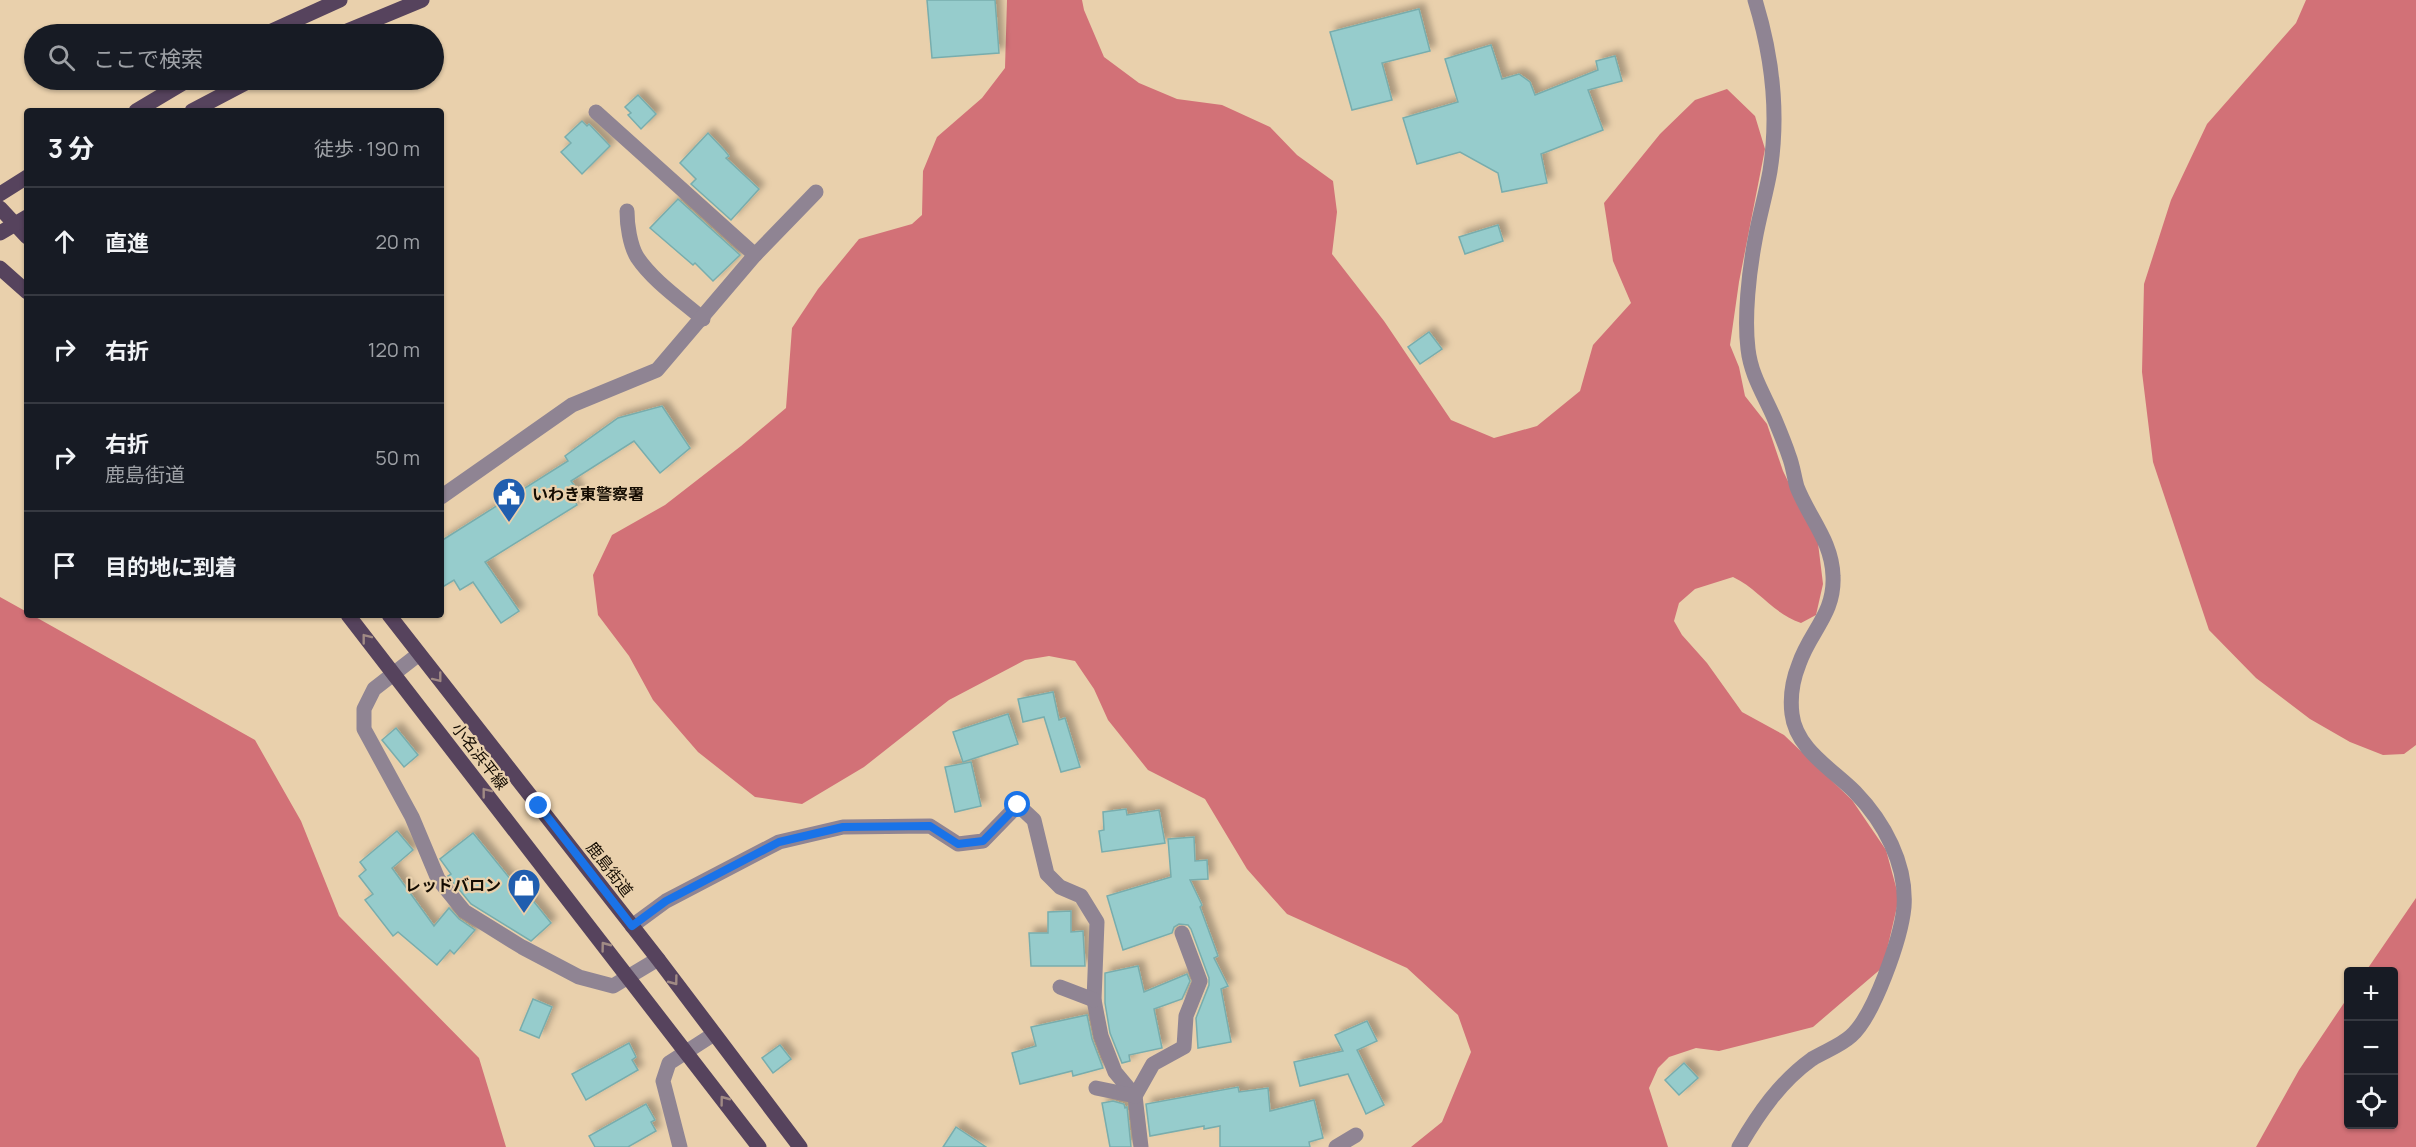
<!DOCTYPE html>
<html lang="ja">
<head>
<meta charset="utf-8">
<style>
  :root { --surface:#171b24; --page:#20242c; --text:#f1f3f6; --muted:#9ea1a6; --line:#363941 }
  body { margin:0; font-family:Manrope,"Noto Sans JP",sans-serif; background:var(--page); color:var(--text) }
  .controls { position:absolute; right:18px; bottom:18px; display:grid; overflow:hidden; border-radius:6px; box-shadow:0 2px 4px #0004 }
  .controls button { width:54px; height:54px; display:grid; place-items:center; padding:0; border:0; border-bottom:2px solid var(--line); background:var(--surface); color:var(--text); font:30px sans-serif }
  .stop { position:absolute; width:18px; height:18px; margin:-14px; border:4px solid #1a73e8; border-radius:50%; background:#fff }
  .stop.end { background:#1a73e8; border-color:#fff; box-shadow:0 2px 6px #0008 }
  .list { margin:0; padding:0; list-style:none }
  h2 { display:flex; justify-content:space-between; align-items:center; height:78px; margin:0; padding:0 24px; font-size:26px }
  h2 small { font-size:20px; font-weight:400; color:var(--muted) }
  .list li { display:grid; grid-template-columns:39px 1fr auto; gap:18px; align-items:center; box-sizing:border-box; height:108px; padding:0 24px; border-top:2px solid var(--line) }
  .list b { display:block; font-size:22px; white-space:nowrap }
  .list p { margin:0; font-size:20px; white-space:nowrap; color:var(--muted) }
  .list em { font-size:20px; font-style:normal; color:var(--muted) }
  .icon { flex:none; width:33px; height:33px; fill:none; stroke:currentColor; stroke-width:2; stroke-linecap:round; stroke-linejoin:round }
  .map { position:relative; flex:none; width:2416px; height:1147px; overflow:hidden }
  .search { position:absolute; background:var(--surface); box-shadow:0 2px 4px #0004; left:24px; top:24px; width:420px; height:66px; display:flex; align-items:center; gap:15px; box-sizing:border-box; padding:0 21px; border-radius:33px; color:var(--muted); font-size:22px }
  .panel { position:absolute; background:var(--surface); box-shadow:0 2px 4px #0004; left:24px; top:108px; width:420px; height:510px; border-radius:6px }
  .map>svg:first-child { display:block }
  .forest { fill:#d27177 }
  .building { fill:#96cccc; stroke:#78adad; stroke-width:1.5; filter:url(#shadow) }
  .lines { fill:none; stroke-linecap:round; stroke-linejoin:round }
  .street { stroke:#8f8493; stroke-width:15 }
  .primary { stroke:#56435d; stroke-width:15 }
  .oneway { stroke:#a08a84 }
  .route { stroke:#1a73e8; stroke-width:8 }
  .labels { text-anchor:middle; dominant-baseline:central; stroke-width:4.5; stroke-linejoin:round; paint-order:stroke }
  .poi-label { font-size:16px; font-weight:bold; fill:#140c02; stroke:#e9d0ac; text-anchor:start }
  .street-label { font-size:16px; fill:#140c02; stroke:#e9d0ac }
</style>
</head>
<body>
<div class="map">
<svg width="2416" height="1147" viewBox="0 0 2416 1147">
  <defs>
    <filter id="shadow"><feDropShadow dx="5.5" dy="-5.5" stdDeviation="3" flood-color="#0004"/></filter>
  </defs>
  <rect width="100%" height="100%" fill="#e9d0ac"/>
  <!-- forest -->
  <g class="forest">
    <path d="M1007,0H1082L1084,10L1104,57L1139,83L1177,99L1222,105L1270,127L1297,155L1333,181L1337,212L1332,254L1384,321L1451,420L1494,438L1537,426L1580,391L1593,345L1631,303L1613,261L1604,203L1660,134L1695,100L1727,89L1755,116L1765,149L1739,282L1730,345L1739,367L1745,396L1767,424L1783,471L1818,543L1823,584L1816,615L1801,623C1772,613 1760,590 1733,577L1695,589L1679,603L1674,621L1682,635L1707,663L1742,712L1784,735L1852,800L1886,850L1899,898L1883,967L1813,1027L1719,1051L1696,1048L1669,1057L1658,1068L1649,1088L1668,1147H1411L1442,1122L1471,1052L1458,1015L1407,968L1287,914L1247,869L1205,799L1148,770L1108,720L1094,689L1075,661L1049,656L1025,660L949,700L864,767L802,804L755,797L698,752L653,700L629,656L598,615L593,575L612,535L665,505L741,446L786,408L792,328L818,289L859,239L912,224L922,215L923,171L937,137L982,98L1005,68Z"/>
    <path d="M2306,0H2416V745L2404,754L2383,755L2350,742L2310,719L2256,678L2209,630L2153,462L2142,372L2144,284L2171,200L2207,124L2296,23Z"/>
    <path d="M0,597L27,612V615H32L255,740L301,821L339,916L479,1058L506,1147H0Z"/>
    <path d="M2416,898V1147H2256L2299,1070L2348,997V1124H2394V972L2366,971Z"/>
  </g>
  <!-- building -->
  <g class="building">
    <path d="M927,0H995L999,53L932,58Z"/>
    <path d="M1419,9L1430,51L1382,63L1392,100L1352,110L1330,32Z"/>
    <path d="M1491,45L1502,79L1519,74L1530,82L1535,95L1598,70L1596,61L1615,56L1622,81L1588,90L1603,130L1541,154L1547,183L1502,192L1498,173L1460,152L1417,164L1403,118L1458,102L1445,59Z"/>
    <path d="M638,95L656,114L641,129L628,115L631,113L625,107Z"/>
    <path d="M582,121L587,126L589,124L610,146L582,174L561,152L571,143L565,137Z"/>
    <path d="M708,133L725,151L729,156L726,158L759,189L731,220L691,184L696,179L680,163Z"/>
    <path d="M678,199L740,255L713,281L695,263L693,265L650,228Z"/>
    <path d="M1498,225L1503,241L1465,254L1459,237Z"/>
    <path d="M1429,332L1442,349L1420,364L1408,347Z"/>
    <path d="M662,406L690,448L660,473L634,441L571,481L580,493L573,497L577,505L485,562L519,611L501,623L473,582L460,590L454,580L441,588V541L568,461L565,456L618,418Z"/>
    <path d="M1053,692L1059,720L1065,718L1080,767L1061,772L1044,717L1023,722L1018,699Z"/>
    <path d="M1008,714L1018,744L963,762L953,732Z"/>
    <path d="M396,728L418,755L404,767L382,740Z"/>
    <path d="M971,762L981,806L955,812L945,767Z"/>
    <path d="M1126,809L1127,815L1159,810L1165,843L1102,852L1099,831L1104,830L1103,812Z"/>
    <path d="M397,831L413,850L392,868L434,926L449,908L459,919L475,930L454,954L450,950L437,965L398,932L393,936L365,900L373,894L359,876L366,870L360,862Z"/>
    <path d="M473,833L511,880L514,877L551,923L531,941L471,904L448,876L451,874L440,859Z"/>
    <path d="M1194,837L1195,861L1207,860L1208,879L1190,880L1202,905L1200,907L1218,956L1214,958L1228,986L1221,989L1231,1042L1198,1048L1196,1018L1209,985V978L1191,929L1188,925L1179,924L1174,927L1172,933L1123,950L1107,896L1171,877L1168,839Z"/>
    <path d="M1071,911V932L1083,931L1085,966H1031L1029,933H1048V912Z"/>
    <path d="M1138,966L1144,992L1187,974L1190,981L1182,999L1154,1009L1162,1048L1129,1055L1130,1061L1122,1063L1110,1033L1105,1003V973Z"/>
    <path d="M533,999L552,1007L539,1038L520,1030Z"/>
    <path d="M1087,1015L1092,1039L1103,1068L1073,1076L1072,1071L1020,1084L1012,1053L1036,1046L1031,1027Z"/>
    <path d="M1367,1021L1377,1041L1357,1050L1384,1105L1366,1114L1348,1074L1300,1086L1294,1062L1343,1051L1335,1035Z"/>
    <path d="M629,1043L636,1057L632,1060L638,1070L586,1100L572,1074Z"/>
    <path d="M780,1045L791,1059L773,1073L762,1058Z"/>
    <path d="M1684,1063L1698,1078L1679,1095L1665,1080Z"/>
    <path d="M1238,1087L1239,1092L1268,1088L1270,1111L1314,1100L1323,1138L1309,1142L1310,1147H1220V1126L1204,1129V1126L1150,1136L1146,1104Z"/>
    <path d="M1113,1101L1124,1104L1125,1108L1127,1107L1131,1147H1110L1102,1103Z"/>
    <path d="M646,1104L655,1120L651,1122L656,1131L628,1147H595L589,1136Z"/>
    <path d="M956,1127L986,1147H943Z"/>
  </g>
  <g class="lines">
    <!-- street -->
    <g class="street">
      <path d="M596,112L755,255"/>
      <path d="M627,211C627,225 630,245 637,257C653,281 681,300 703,319"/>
      <path d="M441,497L572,405L657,370L755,255L816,192"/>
      <path d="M419,654L374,689L364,709V729L412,817L438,879L464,911L522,947L579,977L613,986L658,959"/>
      <path d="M632,926L666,901L779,842L843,827L930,826L958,844L983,841L1018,805L1034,820L1047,874L1060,887L1081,896L1097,922L1094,1000L1101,1036L1115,1072L1135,1096L1141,1147"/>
      <path d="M1060,987L1094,1000"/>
      <path d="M1096,1088L1135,1096L1153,1064L1184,1047L1186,1016L1200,981L1182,933"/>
      <path d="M680,1147L663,1081L669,1063L714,1034"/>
      <path d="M1336,1147L1356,1135"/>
      <path d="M1739,1147C1758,1114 1780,1082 1812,1059C1825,1051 1840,1046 1851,1036C1874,1016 1901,938 1904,907C1907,864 1884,822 1855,792C1832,769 1796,749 1792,714C1790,698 1793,679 1799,664C1810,631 1835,614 1833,576C1832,541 1809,518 1797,487C1794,477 1793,466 1789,456C1785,444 1780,432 1775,420C1765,396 1751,376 1748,349C1744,317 1749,272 1755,240C1759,217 1766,194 1770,171C1779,114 1772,55 1755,0"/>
    </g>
    <!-- primary -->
    <g class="primary">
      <path d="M265,34L340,0"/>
      <path d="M340,34L422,0"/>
      <path d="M136,111L188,80"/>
      <path d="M192,111L251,80"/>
      <path d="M0,194L27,177"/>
      <path d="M0,208L27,237"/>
      <path d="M0,233L27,217"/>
      <path d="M0,268L27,292"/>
      <path d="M348,615L759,1147"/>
      <path d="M389,615L658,959L800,1147"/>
    </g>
  </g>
  <!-- one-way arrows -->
  <defs><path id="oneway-chevron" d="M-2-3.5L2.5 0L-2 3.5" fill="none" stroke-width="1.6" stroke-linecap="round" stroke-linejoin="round" transform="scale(1.5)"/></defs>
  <g class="oneway">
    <use href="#oneway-chevron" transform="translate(366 638) rotate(-128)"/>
    <use href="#oneway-chevron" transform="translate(438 678) rotate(52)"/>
    <use href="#oneway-chevron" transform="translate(486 792) rotate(-128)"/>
    <use href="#oneway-chevron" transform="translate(605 946) rotate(-127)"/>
    <use href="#oneway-chevron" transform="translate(674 981) rotate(53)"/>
    <use href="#oneway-chevron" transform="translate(724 1100) rotate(-127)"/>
  </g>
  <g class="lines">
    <!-- route -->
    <path class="route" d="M539,806L632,926L666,901L779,842L843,827L930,826L958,844L983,841L1018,805"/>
  </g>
  <!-- icons -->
  <defs>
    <symbol id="civic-pin" viewBox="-11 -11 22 30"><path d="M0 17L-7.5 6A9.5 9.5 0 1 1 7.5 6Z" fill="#205eaf" stroke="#e9d0ac"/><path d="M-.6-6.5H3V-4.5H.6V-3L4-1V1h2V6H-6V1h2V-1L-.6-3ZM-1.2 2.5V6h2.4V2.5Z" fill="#fff"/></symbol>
    <symbol id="shop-pin" viewBox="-11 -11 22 30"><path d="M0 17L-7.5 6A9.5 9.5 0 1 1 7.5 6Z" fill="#205eaf" stroke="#e9d0ac"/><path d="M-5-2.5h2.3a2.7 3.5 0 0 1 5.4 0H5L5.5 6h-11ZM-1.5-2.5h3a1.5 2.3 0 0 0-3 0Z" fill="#fff"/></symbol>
  </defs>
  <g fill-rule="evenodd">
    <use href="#civic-pin" x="490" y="475" width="38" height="52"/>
    <use href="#shop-pin" x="505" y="866" width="38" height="52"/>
  </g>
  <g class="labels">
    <!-- poi labels -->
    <g class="poi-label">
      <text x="532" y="494">いわき東警察署</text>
      <text x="501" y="885" text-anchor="end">レッドバロン</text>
    </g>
    <!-- street labels -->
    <g class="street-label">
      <text transform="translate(480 756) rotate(52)">小名浜平線</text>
      <text transform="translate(610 869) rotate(52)">鹿島街道</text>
    </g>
  </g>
</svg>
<div class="controls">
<button>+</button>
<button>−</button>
<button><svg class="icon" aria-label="locate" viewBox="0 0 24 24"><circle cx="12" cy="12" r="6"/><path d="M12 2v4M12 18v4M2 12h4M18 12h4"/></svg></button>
</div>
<div class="stop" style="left:1018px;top:805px"></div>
<div class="stop end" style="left:539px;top:806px"></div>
<div class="search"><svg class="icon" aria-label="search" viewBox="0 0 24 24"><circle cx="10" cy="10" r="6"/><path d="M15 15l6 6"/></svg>ここで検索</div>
<section class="panel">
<h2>3 分<small>徒歩 · 190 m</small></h2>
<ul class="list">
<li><svg class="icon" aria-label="ahead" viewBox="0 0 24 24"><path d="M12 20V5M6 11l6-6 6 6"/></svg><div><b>直進</b></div><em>20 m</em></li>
<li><svg class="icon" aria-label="right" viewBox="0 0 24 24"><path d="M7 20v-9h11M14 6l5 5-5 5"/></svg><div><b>右折</b></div><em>120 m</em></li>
<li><svg class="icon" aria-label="right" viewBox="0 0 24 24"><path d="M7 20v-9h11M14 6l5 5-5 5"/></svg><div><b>右折</b><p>鹿島街道</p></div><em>50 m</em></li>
<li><svg class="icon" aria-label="arrive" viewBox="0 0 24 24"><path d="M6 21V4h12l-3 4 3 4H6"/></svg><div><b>目的地に到着</b></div></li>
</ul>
</section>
</div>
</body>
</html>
